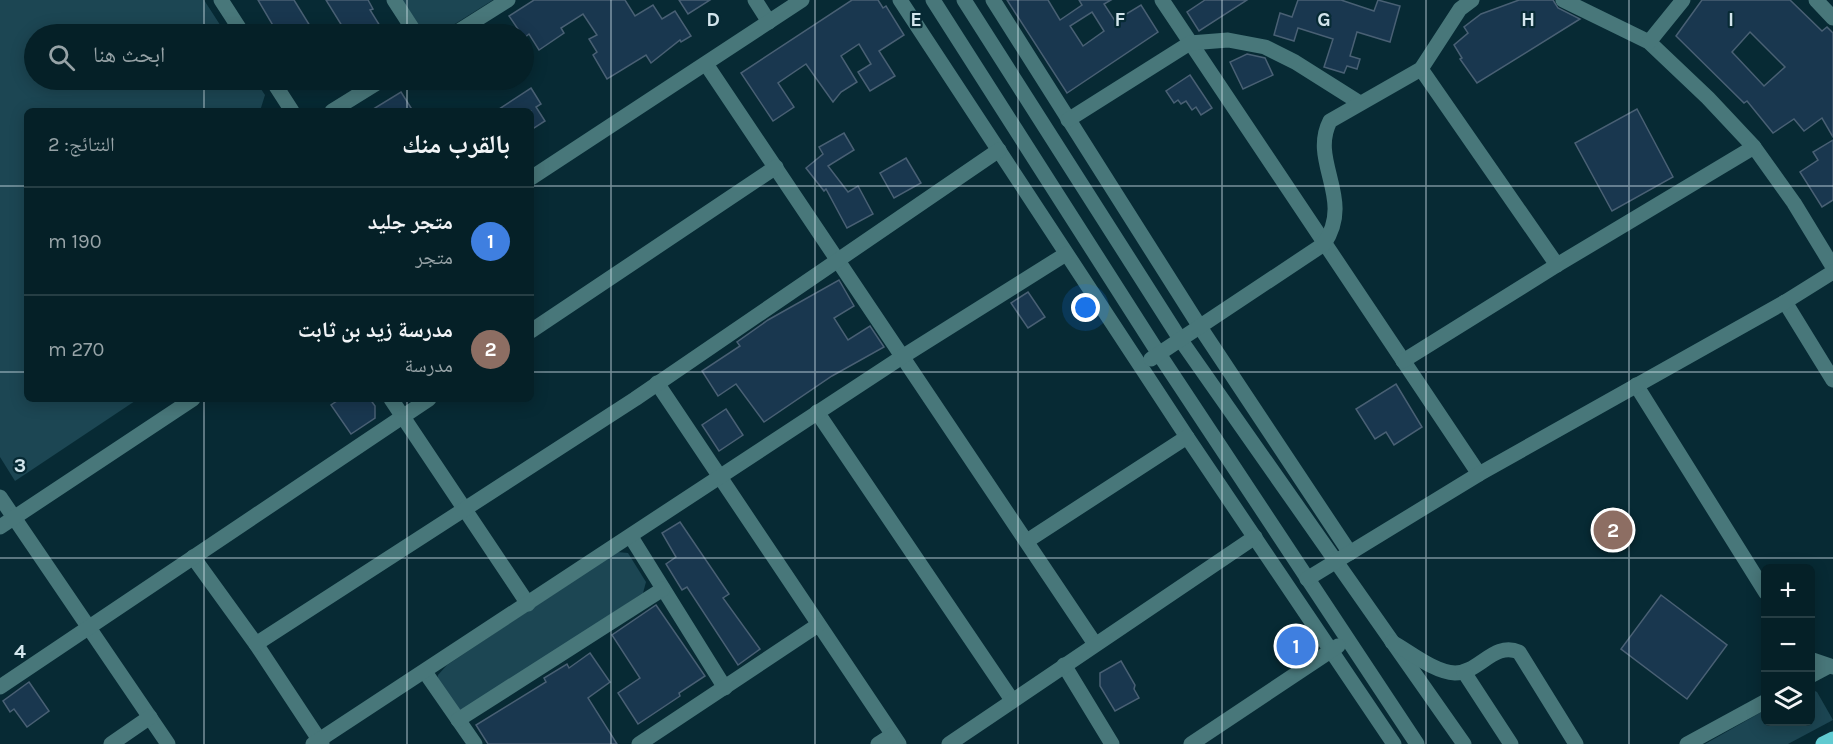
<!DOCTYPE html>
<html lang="ar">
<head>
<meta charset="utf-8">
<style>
  :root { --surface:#052027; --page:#0e282f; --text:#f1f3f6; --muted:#97a3a7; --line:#263e44; --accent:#f888eb }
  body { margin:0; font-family:Karla,"Noto Naskh Arabic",sans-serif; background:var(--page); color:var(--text); direction:rtl }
  .controls { position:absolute; right:18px; bottom:18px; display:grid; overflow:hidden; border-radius:9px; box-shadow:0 3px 15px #0003 }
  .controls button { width:54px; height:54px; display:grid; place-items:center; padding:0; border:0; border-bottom:2px solid var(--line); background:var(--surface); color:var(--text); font:30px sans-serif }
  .you { position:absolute; left:1086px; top:308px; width:21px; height:21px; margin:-15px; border:4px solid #fff; border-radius:50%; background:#1a73e8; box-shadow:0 0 0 9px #1a73e833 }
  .badge { display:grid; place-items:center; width:39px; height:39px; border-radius:50%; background:var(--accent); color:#fff; font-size:20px; font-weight:700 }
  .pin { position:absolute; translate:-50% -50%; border:3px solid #fff; box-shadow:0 2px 6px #0006 }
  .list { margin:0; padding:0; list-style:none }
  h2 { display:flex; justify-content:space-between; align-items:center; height:78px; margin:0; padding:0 24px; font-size:26px }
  h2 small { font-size:20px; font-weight:400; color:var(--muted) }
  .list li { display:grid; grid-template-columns:39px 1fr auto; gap:18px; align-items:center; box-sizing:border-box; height:108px; padding:0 24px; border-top:2px solid var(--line) }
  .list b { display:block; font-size:22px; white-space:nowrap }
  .list p { margin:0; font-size:20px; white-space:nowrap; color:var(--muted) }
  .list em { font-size:20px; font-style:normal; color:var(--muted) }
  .icon { flex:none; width:33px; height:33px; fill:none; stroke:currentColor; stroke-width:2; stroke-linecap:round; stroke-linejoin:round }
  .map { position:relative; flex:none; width:1833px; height:744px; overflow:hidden; direction:ltr }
  .search { position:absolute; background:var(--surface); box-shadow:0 3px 15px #0003; left:24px; top:24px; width:510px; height:66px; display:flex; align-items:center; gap:15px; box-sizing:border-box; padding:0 21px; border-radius:33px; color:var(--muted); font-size:22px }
  .panel { position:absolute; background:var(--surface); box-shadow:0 3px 15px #0003; left:24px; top:108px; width:510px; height:294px; border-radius:9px; direction:rtl }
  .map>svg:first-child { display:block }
  .green { fill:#1c4653 }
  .building { fill:#19374f; stroke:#496074; stroke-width:1.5; fill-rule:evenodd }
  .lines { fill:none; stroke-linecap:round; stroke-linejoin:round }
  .minor { stroke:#48777a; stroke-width:15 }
  .major { stroke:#60cad0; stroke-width:15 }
  .grid { fill:none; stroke:#d3e5ec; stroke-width:1.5; stroke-opacity:0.55 }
  .grid-label { font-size:20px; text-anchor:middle; font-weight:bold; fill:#d3e5ec; stroke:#072a34; stroke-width:4.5; stroke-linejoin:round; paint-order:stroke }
</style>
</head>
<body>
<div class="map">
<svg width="1833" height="744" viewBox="0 0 1833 744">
  <rect width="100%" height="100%" fill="#072a34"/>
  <!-- green -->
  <g class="green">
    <path d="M0,0H204L226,34H34V80H255L265,95L260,111H27V399H138L15,481L0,457Z"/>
    <path d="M401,0H493L439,34H423Z"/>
    <path d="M617,552L628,553L646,582L643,593L463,712L456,711L437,684L438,675L447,665Z"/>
    <path d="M1811,689L1817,692L1833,720L1788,744H1705L1765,710L1766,722H1810Z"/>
  </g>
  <!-- building -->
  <g class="building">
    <path d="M258,0H294L315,34H278Z"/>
    <path d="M326,0H368L373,9L370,10L385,34H347Z"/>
    <path d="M534,0H625L635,16L653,5L662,19L675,11L691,36L681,42L680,40L651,63L646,55L607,79L593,55L597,52L589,39L597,35L583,14L561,28L564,33L539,50L529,34L524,38L509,16Z"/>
    <path d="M679,0H710L688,14Z"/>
    <path d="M852,0H878L883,8L886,6L904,35L879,51L895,76L870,91L858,72L871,64L859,44L841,56L857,82L841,92L833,102L806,64L778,83L794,107L773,121L741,73Z"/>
    <path d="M1007,0H1048L1060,20L1082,5L1079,0H1111L1104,4L1115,21L1141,5L1158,32L1067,93ZM1092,12L1104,31L1083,46L1070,26Z"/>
    <path d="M1205,0H1247L1199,31L1187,12Z"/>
    <path d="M1298,0H1341L1374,11L1378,0L1400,6L1390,42L1357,32L1350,56L1360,59L1357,69L1347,66L1344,73L1324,67L1333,39L1298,28L1294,41L1274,35L1280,13L1292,17Z"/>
    <path d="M1519,0H1553L1558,8L1580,19L1477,83L1460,59L1462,58L1454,45L1468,33L1464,27L1481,14Z"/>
    <path d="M1702,0H1790L1822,31L1827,27L1833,33V137L1822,118L1804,131L1794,119L1773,133L1747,101L1744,103L1676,36ZM1750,32L1785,67L1764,86L1732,52Z"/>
    <path d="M1247,54L1265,58L1273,75L1243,89L1230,62Z"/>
    <path d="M1190,75L1212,108L1201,115L1196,107L1192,110L1186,101L1181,104L1178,100L1174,103L1166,91Z"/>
    <path d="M531,88L541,104L536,107L545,121L531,130V111H496Z"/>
    <path d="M401,92L413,111H370Z"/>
    <path d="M1637,109L1673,177L1612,211L1575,143Z"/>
    <path d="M844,133L854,150L828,166L848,192L858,186L873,214L847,228L826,189L824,191L806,168L823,154L819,147Z"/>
    <path d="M1833,140V200L1822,207L1800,172L1818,160L1813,152Z"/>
    <path d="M906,158L921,183L894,198L880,173Z"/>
    <path d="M839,280L854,306L834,318L848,340L870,326L884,347L832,376L764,422L736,384L718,396L702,371L740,346L737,342L768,320Z"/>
    <path d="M1028,292L1045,317L1028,328L1011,303Z"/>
    <path d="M1396,384L1422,427L1394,445L1386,432L1375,439L1356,409Z"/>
    <path d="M340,399H370L375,406V418L351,434L331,405Z"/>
    <path d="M726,409L743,435L719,451L702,425Z"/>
    <path d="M680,522L729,594L723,598L760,649L738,665L687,587L682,590L666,564L676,557L662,533Z"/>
    <path d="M1661,595L1727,645L1687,699L1621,649Z"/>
    <path d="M656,605L705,676L679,693L680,696L638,724L618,693L640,678L612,635Z"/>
    <path d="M590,653L610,682L588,698L617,744H488L476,725L546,682L544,678L567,664L569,668Z"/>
    <path d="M1121,661L1135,685L1134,689L1139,698L1115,711L1100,686V673Z"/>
    <path d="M29,682L49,711L27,727L14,709L10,712L3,701Z"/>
  </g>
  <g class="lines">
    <!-- minor -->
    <g class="minor">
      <path d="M221,0L243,34"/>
      <path d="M394,0L416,34"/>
      <path d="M755,0L769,22"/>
      <path d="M900,0L1187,437L1394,744"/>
      <path d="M933,0L1159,354L1417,744"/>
      <path d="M964,0L1180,339L1464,744"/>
      <path d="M993,0L1200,327L1350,553"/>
      <path d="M1162,0L1479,474"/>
      <path d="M1563,0L1649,42L1708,98L1754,147L1794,203L1833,267"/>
      <path d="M1816,0L1833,18"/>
      <path d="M454,34L508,0"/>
      <path d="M1649,42L1683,0"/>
      <path d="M706,64L1095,644"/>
      <path d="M1421,69L1557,265"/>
      <path d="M272,80L292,111"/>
      <path d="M332,111L382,80"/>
      <path d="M1068,120L1190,43L1228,40L1265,47L1295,62L1360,103"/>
      <path d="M531,178L802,0"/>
      <path d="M1785,302L1833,380"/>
      <path d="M531,331L776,167"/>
      <path d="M1151,359L1324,244C1355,198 1309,162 1330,121L1421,69L1460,9L1472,0"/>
      <path d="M1403,361L1557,265L1754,147"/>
      <path d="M657,383L899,744"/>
      <path d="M1636,385L1766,593"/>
      <path d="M391,399L528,604"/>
      <path d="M817,412L1012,700"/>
      <path d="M0,497L168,744"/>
      <path d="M0,527L193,399"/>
      <path d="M631,537L725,688"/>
      <path d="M1027,541L1187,437"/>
      <path d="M193,557L256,644L322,744"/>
      <path d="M1307,579L1479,474L1785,302L1833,272"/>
      <path d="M1392,642C1410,652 1434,672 1455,673C1479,673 1494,641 1519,652L1576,744"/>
      <path d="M256,644L635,399L999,150"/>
      <path d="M1810,659L1833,667"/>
      <path d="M1064,665L1112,744"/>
      <path d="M425,672L475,744"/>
      <path d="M1464,672L1511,744"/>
      <path d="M1810,676L1827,667"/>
      <path d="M0,687L429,399"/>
      <path d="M458,720L663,589"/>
      <path d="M111,744L150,717"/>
      <path d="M313,744L902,357L1066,254"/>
      <path d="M639,744L818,625"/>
      <path d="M878,744L892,735"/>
      <path d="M949,744L1255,537"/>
      <path d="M1191,744L1338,646"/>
      <path d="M1687,744L1766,701"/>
    </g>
    <!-- major -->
    <path class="major" d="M1823,744L1833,739"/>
  </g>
  <!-- grid -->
  <path class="grid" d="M204,0V34M407,0V34M611,0V744M815,0V744M1018,0V744M1222,0V744M1426,0V744M1629,0V744M204,80V111M407,80V111M0,186H27M531,186H1833M0,372H27M531,372H1833M204,399V744M407,399V744M0,558H1833"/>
  <g class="grid-label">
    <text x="713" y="26">D</text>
    <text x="916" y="26">E</text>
    <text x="1120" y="26">F</text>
    <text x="1324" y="26">G</text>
    <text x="1528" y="26">H</text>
    <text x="1731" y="26">I</text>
    <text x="20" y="472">3</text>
    <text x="20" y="658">4</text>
  </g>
</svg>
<div class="controls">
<button>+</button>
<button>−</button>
<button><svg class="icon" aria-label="layers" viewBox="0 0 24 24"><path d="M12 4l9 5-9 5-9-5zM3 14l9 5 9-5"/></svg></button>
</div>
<div class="you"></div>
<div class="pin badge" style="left:1296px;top:646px;background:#3f7fe0">1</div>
<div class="pin badge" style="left:1613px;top:530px;background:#8d6e63">2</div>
<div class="search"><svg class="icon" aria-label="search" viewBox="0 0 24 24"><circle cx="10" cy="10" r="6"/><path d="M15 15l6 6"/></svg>ابحث هنا</div>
<section class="panel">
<h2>بالقرب منك<small>النتائج: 2</small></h2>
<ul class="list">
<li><span class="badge" style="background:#3f7fe0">1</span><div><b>متجر جليد</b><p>متجر</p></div><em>190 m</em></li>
<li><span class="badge" style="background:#8d6e63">2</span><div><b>مدرسة زيد بن ثابت</b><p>مدرسة</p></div><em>270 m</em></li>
</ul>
</section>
</div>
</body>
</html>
